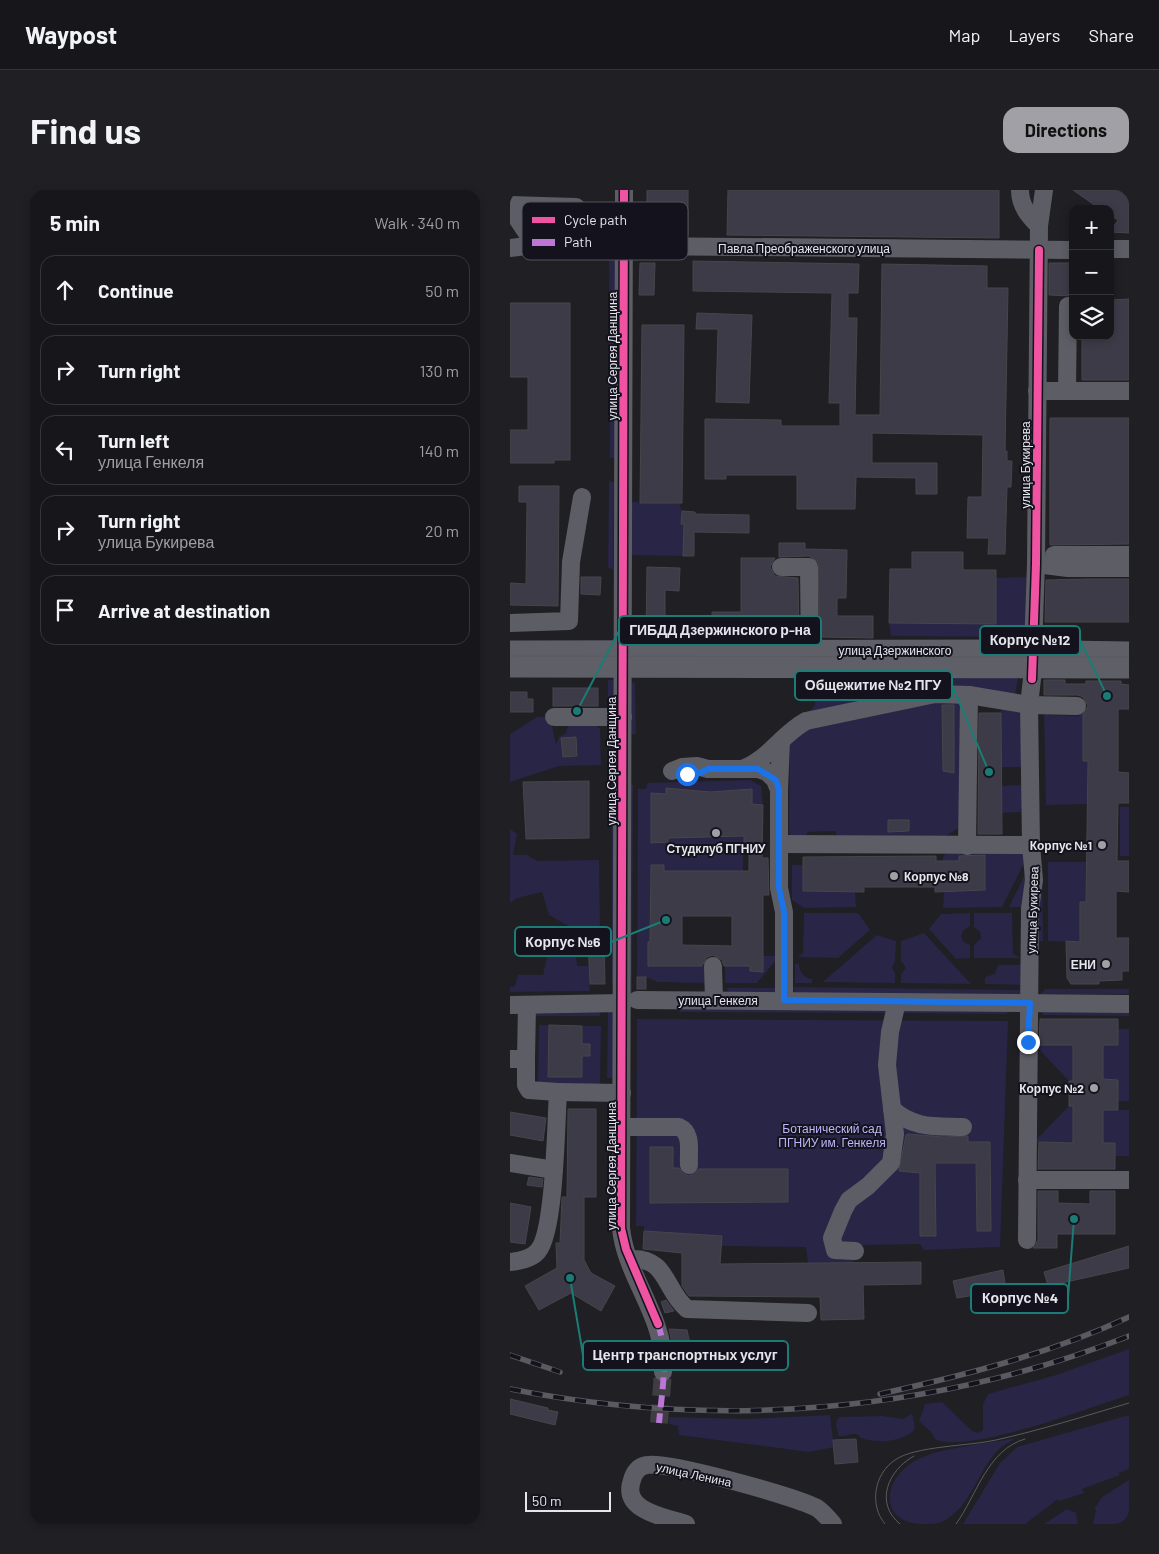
<!DOCTYPE html>
<html lang="en">
<head>
<meta charset="utf-8">
<style>
  :root { --surface:#17171b; --page:#202024; --text:#f1f3f6; --muted:#9e9fa3; --line:#36363a; --accent:#a0a0a6 }
  body { margin:0; font-family:Barlow,sans-serif; background:var(--page); color:var(--text) }
  .controls { position:absolute; right:15px; top:15px; display:grid; overflow:hidden; border-radius:10px; box-shadow:0 2px 8px #0003 }
  .controls button { width:45px; height:45px; display:grid; place-items:center; padding:0; border:0; border-bottom:1px solid var(--line); background:var(--surface); color:var(--text); font:25px sans-serif }
  .scale { position:absolute; left:15px; bottom:12px; width:86px; box-sizing:border-box; padding-left:5px; border:2px solid #e5e5ec; border-top:0; font-size:14px; line-height:18px; white-space:nowrap; color:#e5e5ec; -webkit-text-stroke:4px #14131d; paint-order:stroke }
  .stop { position:absolute; width:15px; height:15px; margin:-11px; border:4px solid #1a73e8; border-radius:50%; background:#fff }
  .stop.end { background:#1a73e8; border-color:#fff; box-shadow:0 1px 5px #0008 }
  .list { margin:0; padding:0; list-style:none }
  h2 { display:flex; justify-content:space-between; align-items:center; height:65px; margin:0; padding:0 20px; font-size:21px }
  h2 small { font-size:16px; font-weight:400; color:var(--muted) }
  .list li { display:grid; grid-template-columns:32px 1fr auto; gap:15px; align-items:center; box-sizing:border-box; height:70px; margin:0 10px 10px; padding:0 10px; border:1px solid var(--line); border-radius:15px }
  .list b { display:block; font-size:19px; white-space:nowrap }
  .list p { margin:0; font-size:16px; white-space:nowrap; color:var(--muted) }
  .list em { font-size:16px; font-style:normal; color:var(--muted) }
  .icon { flex:none; width:28px; height:28px; fill:none; stroke:currentColor; stroke-width:2; stroke-linecap:round; stroke-linejoin:round }
  .map { position:relative; flex:none; width:619px; height:1334px; overflow:hidden; border-radius:15px }
  header { display:flex; align-items:center; gap:30px; box-sizing:border-box; height:70px; padding:0 25px; background:var(--surface); border-bottom:1px solid var(--line) }
  header strong { font-size:24px }
  nav { display:flex; gap:28px; margin-inline-start:auto; font-size:18px }
  .intro { display:flex; align-items:center; justify-content:space-between; box-sizing:border-box; height:120px; padding:0 30px }
  h1 { margin:0; font-size:35px }
  .button { padding:12px 22px; border-radius:15px; background:var(--accent); color:#111; font-size:18px; font-weight:700 }
  main { display:flex; gap:30px; padding:0 30px }
  aside { flex:1; background:var(--surface); border-radius:15px; box-shadow:0 2px 8px #0003 }
  .map>svg:first-child { display:block }
  .green { fill:#282546 }
  .building { fill:#3c3b47; stroke:#46464a; fill-rule:evenodd }
  .lines { fill:none; stroke-linecap:round; stroke-linejoin:round }
  .minor-tunnel { stroke:#3d3d42; stroke-width:18; stroke-dasharray:18 9; stroke-linecap:butt }
  .minor { stroke:#5d5d65; stroke-width:18 }
  .major { stroke:#5f5f68; stroke-width:21 }
  .tram { stroke:#5b5a60; stroke-width:1 }
  .rail-casing { stroke:#5b5a60; stroke-width:5.5 }
  .rail { stroke:#14131d; stroke-width:4; stroke-dasharray:11; stroke-linecap:butt }
  .quiet { stroke:#ba77d6; stroke-width:6; stroke-dasharray:12 6; stroke-linecap:butt }
  .cycleway-casing { stroke:#14131d; stroke-width:11 }
  .cycleway { stroke:#f153a3; stroke-width:8 }
  .route { stroke:#1a73e8; stroke-width:6 }
  .poi-dot { fill:#a0a0a6; stroke:#14131d; stroke-width:2 }
  .labels { text-anchor:middle; dominant-baseline:central; stroke-width:4; stroke-linejoin:round; paint-order:stroke }
  .street-label { font-size:12px; fill:#e5e5ec; stroke:#14131d }
  .poi-label { font-size:12px; font-weight:bold; fill:#e5e5ec; stroke:#14131d; text-anchor:end }
  .park-label { font-size:12px; fill:#bab7fb; stroke:#14131d }
  .key { fill:#14131d; stroke:#53525b; stroke-width:1 }
  .key-label { font-size:14px; fill:#e5e5ec }
  .leader { fill:none; stroke:#1a7c74; stroke-width:2 }
  .callout-dot { fill:#1a7c74; stroke:#14131d; stroke-width:2 }
  .callout { fill:#14131d; stroke:#1a7c74; stroke-width:2 }
  .callout-label { font-size:14px; text-anchor:middle; font-weight:bold; fill:#e5e5ec }
</style>
</head>
<body>
<header>
<strong>Waypost</strong>
<nav><a>Map</a><a>Layers</a><a>Share</a></nav>
</header>
<div class="intro"><h1>Find us</h1><a class="button">Directions</a></div>
<main>
<aside>
<h2>5 min<small>Walk · 340 m</small></h2>
<ul class="list">
<li><svg class="icon" aria-label="ahead" viewBox="0 0 24 24"><path d="M12 20V5M6 11l6-6 6 6"/></svg><div><b>Continue</b></div><em>50 m</em></li>
<li><svg class="icon" aria-label="right" viewBox="0 0 24 24"><path d="M7 20v-9h11M14 6l5 5-5 5"/></svg><div><b>Turn right</b></div><em>130 m</em></li>
<li><svg class="icon" aria-label="left" viewBox="0 0 24 24"><path d="M17 20v-9H6M10 6l-5 5 5 5"/></svg><div><b>Turn left</b><p>улица Генкеля</p></div><em>140 m</em></li>
<li><svg class="icon" aria-label="right" viewBox="0 0 24 24"><path d="M7 20v-9h11M14 6l5 5-5 5"/></svg><div><b>Turn right</b><p>улица Букирева</p></div><em>20 m</em></li>
<li><svg class="icon" aria-label="arrive" viewBox="0 0 24 24"><path d="M6 21V4h12l-3 4 3 4H6"/></svg><div><b>Arrive at destination</b></div></li>
</ul>
</aside>
<div class="map">
<svg width="619" height="1334" viewBox="0 0 619 1334">
  <rect width="100%" height="100%" fill="#1f1f24"/>
  <!-- green -->
  <g class="green">
    <path d="M99,68H105V268H100Z"/>
    <path d="M99,291L104,292L103,379L98,378Z"/>
    <path d="M120,312L169,313L172,321L171,334H174L173,366L120,365Z"/>
    <path d="M517,387L516,441L510,447L381,446L379,433L485,434L486,388Z"/>
    <path d="M503,486L508,489L505,505L299,522L305,515V506L295,496L286,497L285,487Z"/>
    <rect x="98" y="490" width="7" height="27"/>
    <path d="M120,492L125,493L126,544H121Z"/>
    <path d="M415,510L450,511L454,519L450,637L434,647L329,649L325,641L298,642L293,650L281,648L279,642L280,549L288,541Z"/>
    <path d="M573,516V571H578L577,614L536,615L534,520H537L538,525L570,526V517Z"/>
    <path d="M491,520L506,521L511,525L512,576L510,577H491Z"/>
    <path d="M27,527H40L46,554L49,547L56,543L58,535L84,533L90,539L91,575L49,576L0,592V544Z"/>
    <path d="M101,530L108,531V793H102Z"/>
    <path d="M240,590L251,596L253,615H242L241,599L200,602L156,598V604H141L142,653L157,652L158,648L234,646L233,681L154,684V675H141L140,752L138,753V775L196,776V793L148,792L136,787H127L128,599H136L137,593Z"/>
    <path d="M119,595H123L122,804H117Z"/>
    <path d="M512,595L513,616L510,622L492,623L491,596Z"/>
    <rect x="610" y="617" width="9" height="49"/>
    <path d="M0,639L7,644L3,665H17L27,671L89,670L90,739L72,744L39,725L32,702L7,708L0,713Z"/>
    <path d="M438,663L514,664V673L492,717L433,718L434,701L475,700V666H450L449,671H432L434,665Z"/>
    <path d="M538,672H576V712H570V752L538,751Z"/>
    <path d="M282,675H293V701L345,702L346,717L294,718L282,710Z"/>
    <path d="M532,675L533,751H528L529,678Z"/>
    <path d="M519,676L516,717H499Z"/>
    <path d="M294,723H348L360,740L328,768L288,767L293,763Z"/>
    <path d="M460,723V736L453,741L451,747L454,752L460,755V768L446,769L419,739L431,724Z"/>
    <path d="M464,723H502L503,764L511,768H464V755L471,748L470,742L464,737Z"/>
    <path d="M56,742L65,752L67,776H79L80,801L0,802V797L5,796L8,785H33L41,750Z"/>
    <path d="M414,743L461,794L391,793V784L396,778L391,771V751Z"/>
    <path d="M367,745L386,751L385,771L382,778L385,783V793L313,792Z"/>
    <path d="M253,766H266V770L247,793H215V776L240,774L241,781L253,782Z"/>
    <path d="M285,774H289C289,782 294,788 302,789V793H285Z"/>
    <path d="M488,775H516V795L475,794V787L485,784Z"/>
    <path d="M282,797L515,800L504,808L286,804Z"/>
    <path d="M216,798H268L267,804L220,805Z"/>
    <path d="M535,799H619V804H531Z"/>
    <path d="M165,815L377,816L379,823L170,822Z"/>
    <path d="M501,819L496,824L390,823V820Z"/>
    <rect x="23" y="821" width="67" height="5"/>
    <path d="M98,821H104V888H97Z"/>
    <path d="M532,821H619V826L533,825Z"/>
    <path d="M127,829L498,831L490,1057L414,1060L410,1054L353,1055L342,1074H298L296,1057L211,1056L212,1046L134,1041V1036H126Z"/>
    <path d="M29,835L91,836L90,896L31,895L28,890Z"/>
    <path d="M608,839H619V911H608V890L593,889V855H608Z"/>
    <path d="M525,855H563V891H559Z"/>
    <path d="M559,916H563V953L524,952Z"/>
    <path d="M593,920H619V966H605V953H593Z"/>
    <path d="M619,1159V1205C581,1217 457,1265 425,1249L422,1243L409,1231L415,1214L432,1212L462,1241L469,1243L473,1240V1214L478,1204L546,1185Z"/>
    <path d="M401,1224L403,1226L405,1239C394,1252 367,1254 352,1248C347,1246 351,1245 345,1244C339,1244 335,1247 329,1246L326,1236L327,1229L330,1227L372,1226L393,1229Z"/>
    <path d="M320,1225L324,1257L299,1262L169,1245L168,1236L159,1234V1227L238,1229Z"/>
    <path d="M619,1225V1279L608,1283L610,1285L572,1299L574,1303L550,1311L548,1309L515,1334H453L490,1273L507,1257Z"/>
    <path d="M506,1248C500,1252 492,1255 487,1261C467,1283 461,1317 432,1332C427,1334 420,1334 414,1334C370,1334 371,1292 403,1272C427,1257 477,1254 506,1248Z"/>
    <path d="M619,1290V1334H583L586,1319H584L592,1307Z"/>
    <path d="M557,1319L566,1323L568,1334H534Z"/>
  </g>
  <!-- building -->
  <g class="building">
    <path d="M137,0H178V45H144V24H137Z"/>
    <path d="M218,0H489V48L217,45Z"/>
    <path d="M563,0H619V43L600,42L608,30L600,25V19H590Z"/>
    <path d="M183,71L349,74L348,103H338V128H347L345,225H370L372,74L477,76V98H498L495,261H497V271H502L501,297H497L495,364H478L479,348H457L458,307H472L473,245L362,243V273H427V304H406V288L346,287L345,319H287V285H216V289H195V229L271,230V236H330V213H319L322,103L183,101Z"/>
    <path d="M130,73H145L144,105H129Z"/>
    <path d="M539,73H563V106L539,105Z"/>
    <path d="M619,109V190H572V146H600V110Z"/>
    <path d="M0,113H60V270H44V273H0V240H18V187H0Z"/>
    <path d="M187,123L242,125L239,213L206,212L208,139H186Z"/>
    <path d="M132,135H174L172,313H130Z"/>
    <path d="M540,228H619V354L540,355Z"/>
    <path d="M9,296H49L48,416L0,415V393L16,394L17,312H9Z"/>
    <path d="M172,321L185,322V324L239,325V343L184,342V366H173L174,334H171Z"/>
    <path d="M269,353H295V359L337,360L336,408H327V426H363V448L310,447L308,372L299,366L269,367Z"/>
    <path d="M402,362H453V380H486V434L379,433L380,379H402Z"/>
    <path d="M231,368H265L260,377L265,386L288,388L289,447L136,445L137,377L170,378L169,401L155,400V428L202,429V422H231Z"/>
    <path d="M71,387H91L90,405L71,404Z"/>
    <path d="M577,389H619V432H535L536,390Z"/>
    <path d="M534,490H555V494H576V491H611V494L619,495V519H608V582L619,583V613H608L607,671H619V702L606,701V748H619V781H612V790L589,791V794H561L557,788L556,751L570,752V712H576L578,571H573V524L578,516L573,507L568,505H534Z"/>
    <rect x="43" y="498" width="45" height="18"/>
    <path d="M0,502H17V509H23V522H0Z"/>
    <path d="M432,515H444V583L433,581Z"/>
    <path d="M469,523H491L492,644H468Z"/>
    <path d="M66,547L67,566L53,567L51,548Z"/>
    <path d="M79,591V648L16,649L13,592Z"/>
    <path d="M156,598L200,602L242,599V614L253,615L252,668H258L259,705H253V782L240,781V776H214L212,770L203,765L197,767L192,776H138V752H140L141,675H154V681H239V658H234V646L158,648V652L141,653V603L156,604ZM172,726H222V756L172,755Z"/>
    <path d="M378,630H399V641L378,642Z"/>
    <path d="M475,665V700L425,702V697H354V702L293,701V667L426,666V671H449V666Z"/>
    <path d="M78,752H94L95,794H80Z"/>
    <rect x="127" y="787" width="9" height="12"/>
    <path d="M530,829H608V855H593V889L608,890V920H593V953H605V979H528L529,952L563,953V916H559V891H563V855H529Z"/>
    <path d="M39,835L72,836V854H80V866H72V887H38Z"/>
    <path d="M58,919H86V1007H74V1070L81,1083L105,1096L91,1121L61,1103L29,1120L15,1096L47,1078L46,1053H50L52,1007H57Z"/>
    <path d="M0,922L36,928L33,951L0,945Z"/>
    <path d="M398,944L433,947L458,946V952H480L481,1041H467L466,973H425L426,1046H410V983L389,981L396,945Z"/>
    <path d="M140,957H163V978H169L174,984L179,986L189,979H278V1012L140,1013Z"/>
    <path d="M19,987L33,989L32,997L17,995Z"/>
    <path d="M528,1001H548V1013L580,1014V1001H605V1044H547V1058H523L528,1050Z"/>
    <path d="M0,1013L21,1017L15,1054L0,1052Z"/>
    <path d="M134,1041L212,1046L210,1074L411,1072V1094L353,1095L354,1129L311,1130L310,1107L179,1106L172,1096V1063L133,1059Z"/>
    <path d="M619,1056V1078L538,1096L534,1082Z"/>
    <path d="M493,1080L496,1100L447,1108L443,1091Z"/>
    <path d="M156,1110L164,1121L155,1123L151,1112Z"/>
    <path d="M159,1139L177,1140L180,1154L162,1153Z"/>
    <path d="M0,1209L38,1218V1220L48,1222L45,1235L0,1224Z"/>
    <path d="M346,1249L348,1272L325,1274L323,1250Z"/>
  </g>
  <g class="lines">
    <!-- minor-tunnel -->
    <path class="minor-tunnel" d="M149,1233L153,1182"/>
    <!-- minor -->
    <g class="minor">
      <path d="M114,0L111,1038C116,1089 157,1127 153,1182"/>
      <path d="M510,0C510,16 519,26 529,36"/>
      <path d="M0,15L66,17"/>
      <path d="M0,18L25,55"/>
      <path d="M0,58L25,55L563,60"/>
      <path d="M600,59H619"/>
      <path d="M527,201H619"/>
      <path d="M557,201L558,116"/>
      <path d="M544,365H619"/>
      <path d="M526,374L558,378H619"/>
      <path d="M271,377H299L300,472"/>
      <path d="M0,433L59,431L61,372L72,307"/>
      <path d="M44,527H113"/>
      <path d="M232,579C258,570 272,544 296,531L425,504L459,505L519,515L567,516"/>
      <path d="M162,581L172,577L187,576L198,579H248L257,582L265,590L269,600V698L274,722V810"/>
      <path d="M269,600L271,551"/>
      <path d="M269,654L521,655"/>
      <path d="M457,656L459,505"/>
      <path d="M203,776L204,810"/>
      <path d="M127,810L619,814"/>
      <path d="M0,815L113,813"/>
      <path d="M0,869H16V895L19,900L48,902C46,932 45,1042 28,1061C22,1069 9,1071 0,1072"/>
      <path d="M16,869L17,815"/>
      <path d="M48,902L112,903"/>
      <path d="M382,919C404,939 425,936 453,937"/>
      <path d="M111,937H169C183,943 178,962 179,975"/>
      <path d="M0,973L44,980"/>
      <path d="M517,990H619"/>
      <path d="M517,1050L520,719L524,690L521,655L519,515L522,489L526,374L529,36L534,0"/>
      <path d="M345,1061L325,1060L322,1048L333,1021L339,1010L358,996L381,973L385,944L377,875L380,842L387,812"/>
      <path d="M120,1069C158,1067 154,1100 177,1119L298,1123"/>
      <path d="M176,1334C155,1327 111,1321 122,1290C124,1282 129,1276 137,1275C158,1271 287,1307 307,1318C313,1322 318,1328 323,1334"/>
    </g>
    <!-- major -->
    <g class="major">
      <path d="M0,461L498,460L619,462"/>
      <path d="M0,477L619,478"/>
    </g>
    <!-- tram -->
    <g class="tram">
      <path d="M0,466L619,467"/>
      <path d="M375,1334C359,1315 364,1284 385,1270C404,1256 460,1256 486,1250C531,1240 575,1226 619,1213"/>
      <path d="M390,1334C364,1313 378,1280 404,1266"/>
      <path d="M446,1334C467,1305 477,1260 515,1249"/>
    </g>
    <defs>
      <g id="rail">
        <path d="M0,1165L50,1182"/>
        <path d="M0,1199C207,1240 422,1223 619,1146"/>
        <path d="M370,1204C456,1185 539,1164 619,1127"/>
      </g>
    </defs>
    <!-- rail casing -->
    <use href="#rail" class="rail-casing"/>
    <!-- rail -->
    <use href="#rail" class="rail"/>
    <!-- quiet -->
    <path class="quiet" d="M148,1134C159,1166 152,1200 149,1233"/>
    <defs>
      <g id="cycleway">
        <path d="M114,0L111,1038L116,1059L148,1134"/>
        <path d="M522,489L526,374L529,60"/>
      </g>
    </defs>
    <!-- cycleway casing -->
    <use href="#cycleway" class="cycleway-casing"/>
    <!-- cycleway -->
    <use href="#cycleway" class="cycleway"/>
  </g>
  <g class="lines">
    <!-- route -->
    <path class="route" d="M177,584L190,583L198,579H248L266,590L269,600V698L274,722V810L520,813L518,852"/>
  </g>
  <!-- markers -->
  <g class="poi-dot">
    <circle cx="206" cy="643" r="5"/>
    <circle cx="592" cy="655" r="5"/>
    <circle cx="384" cy="686" r="5"/>
    <circle cx="596" cy="774" r="5"/>
    <circle cx="584" cy="898" r="5"/>
  </g>
  <g class="labels">
    <!-- street labels -->
    <g class="street-label">
      <text x="294" y="58">Павла Преображенского улица</text>
      <text transform="translate(102 166) rotate(-90)">улица Сергея Данщина</text>
      <text transform="translate(515 275) rotate(-90)">улица Букирева</text>
      <text x="385" y="460">улица Дзержинского</text>
      <text transform="translate(101 571) rotate(-90)">улица Сергея Данщина</text>
      <text transform="translate(522 720) rotate(-88)">улица Букирева</text>
      <text x="208" y="810">улица Генкеля</text>
      <text transform="translate(101 976) rotate(-90)">улица Сергея Данщина</text>
      <text transform="translate(184 1284) rotate(12)">улица Ленина</text>
    </g>
    <!-- poi labels -->
    <g class="poi-label">
      <text x="582" y="655">Корпус №1</text>
      <text x="206" y="658" text-anchor="middle">Студклуб ПГНИУ</text>
      <text x="394" y="686" text-anchor="start">Корпус №8</text>
      <text x="586" y="774">ЕНИ</text>
      <text x="574" y="898">Корпус №2</text>
    </g>
    <!-- park labels -->
    <g class="park-label">
      <text x="322" y="938">Ботанический сад<tspan x="322" dy="14">ПГНИУ им. Генкеля</tspan></text>
    </g>
  </g>
  <!-- legend -->
  <rect x="12" y="12" width="166" height="58" rx="8" class="key"/>
  <rect x="22" y="27" width="23" height="6" fill="#f153a3"/>
  <rect x="22" y="49" width="23" height="7" fill="#ba77d6"/>
  <g class="key-label">
    <text x="54" y="35">Cycle path</text>
    <text x="54" y="57">Path</text>
  </g>
  <!-- callouts -->
  <path class="leader" d="M67 521L109 441M597 506L570 450M479 582L442 495M156 730L101 752M564 1029L558 1108M60 1088L73 1165"/>
  <g class="callout-dot">
    <circle cx="67" cy="521" r="5"/>
    <circle cx="597" cy="506" r="5"/>
    <circle cx="479" cy="582" r="5"/>
    <circle cx="156" cy="730" r="5"/>
    <circle cx="564" cy="1029" r="5"/>
    <circle cx="60" cy="1088" r="5"/>
  </g>
  <g class="callout">
    <rect x="109" y="426" width="202" height="29" rx="5"/>
    <rect x="470" y="436" width="100" height="29" rx="5"/>
    <rect x="285" y="481" width="157" height="29" rx="5"/>
    <rect x="5" y="737" width="96" height="29" rx="5"/>
    <rect x="461" y="1094" width="97" height="29" rx="5"/>
    <rect x="73" y="1151" width="205" height="29" rx="5"/>
  </g>
  <g class="callout-label">
    <text x="210" y="445">ГИБДД Дзержинского р-на</text>
    <text x="520" y="455">Корпус №12</text>
    <text x="363" y="500">Общежитие №2 ПГУ</text>
    <text x="53" y="757">Корпус №6</text>
    <text x="510" y="1113">Корпус №4</text>
    <text x="175" y="1170">Центр транспортных услуг</text>
  </g>
</svg>
<div class="controls">
<button>+</button>
<button>−</button>
<button><svg class="icon" aria-label="layers" viewBox="0 0 24 24"><path d="M12 4l9 5-9 5-9-5zM3 14l9 5 9-5"/></svg></button>
</div>
<div class="scale">50 m</div>
<div class="stop" style="left:177px;top:584px"></div>
<div class="stop end" style="left:518px;top:852px"></div>
</div>
</main>
</body>
</html>
